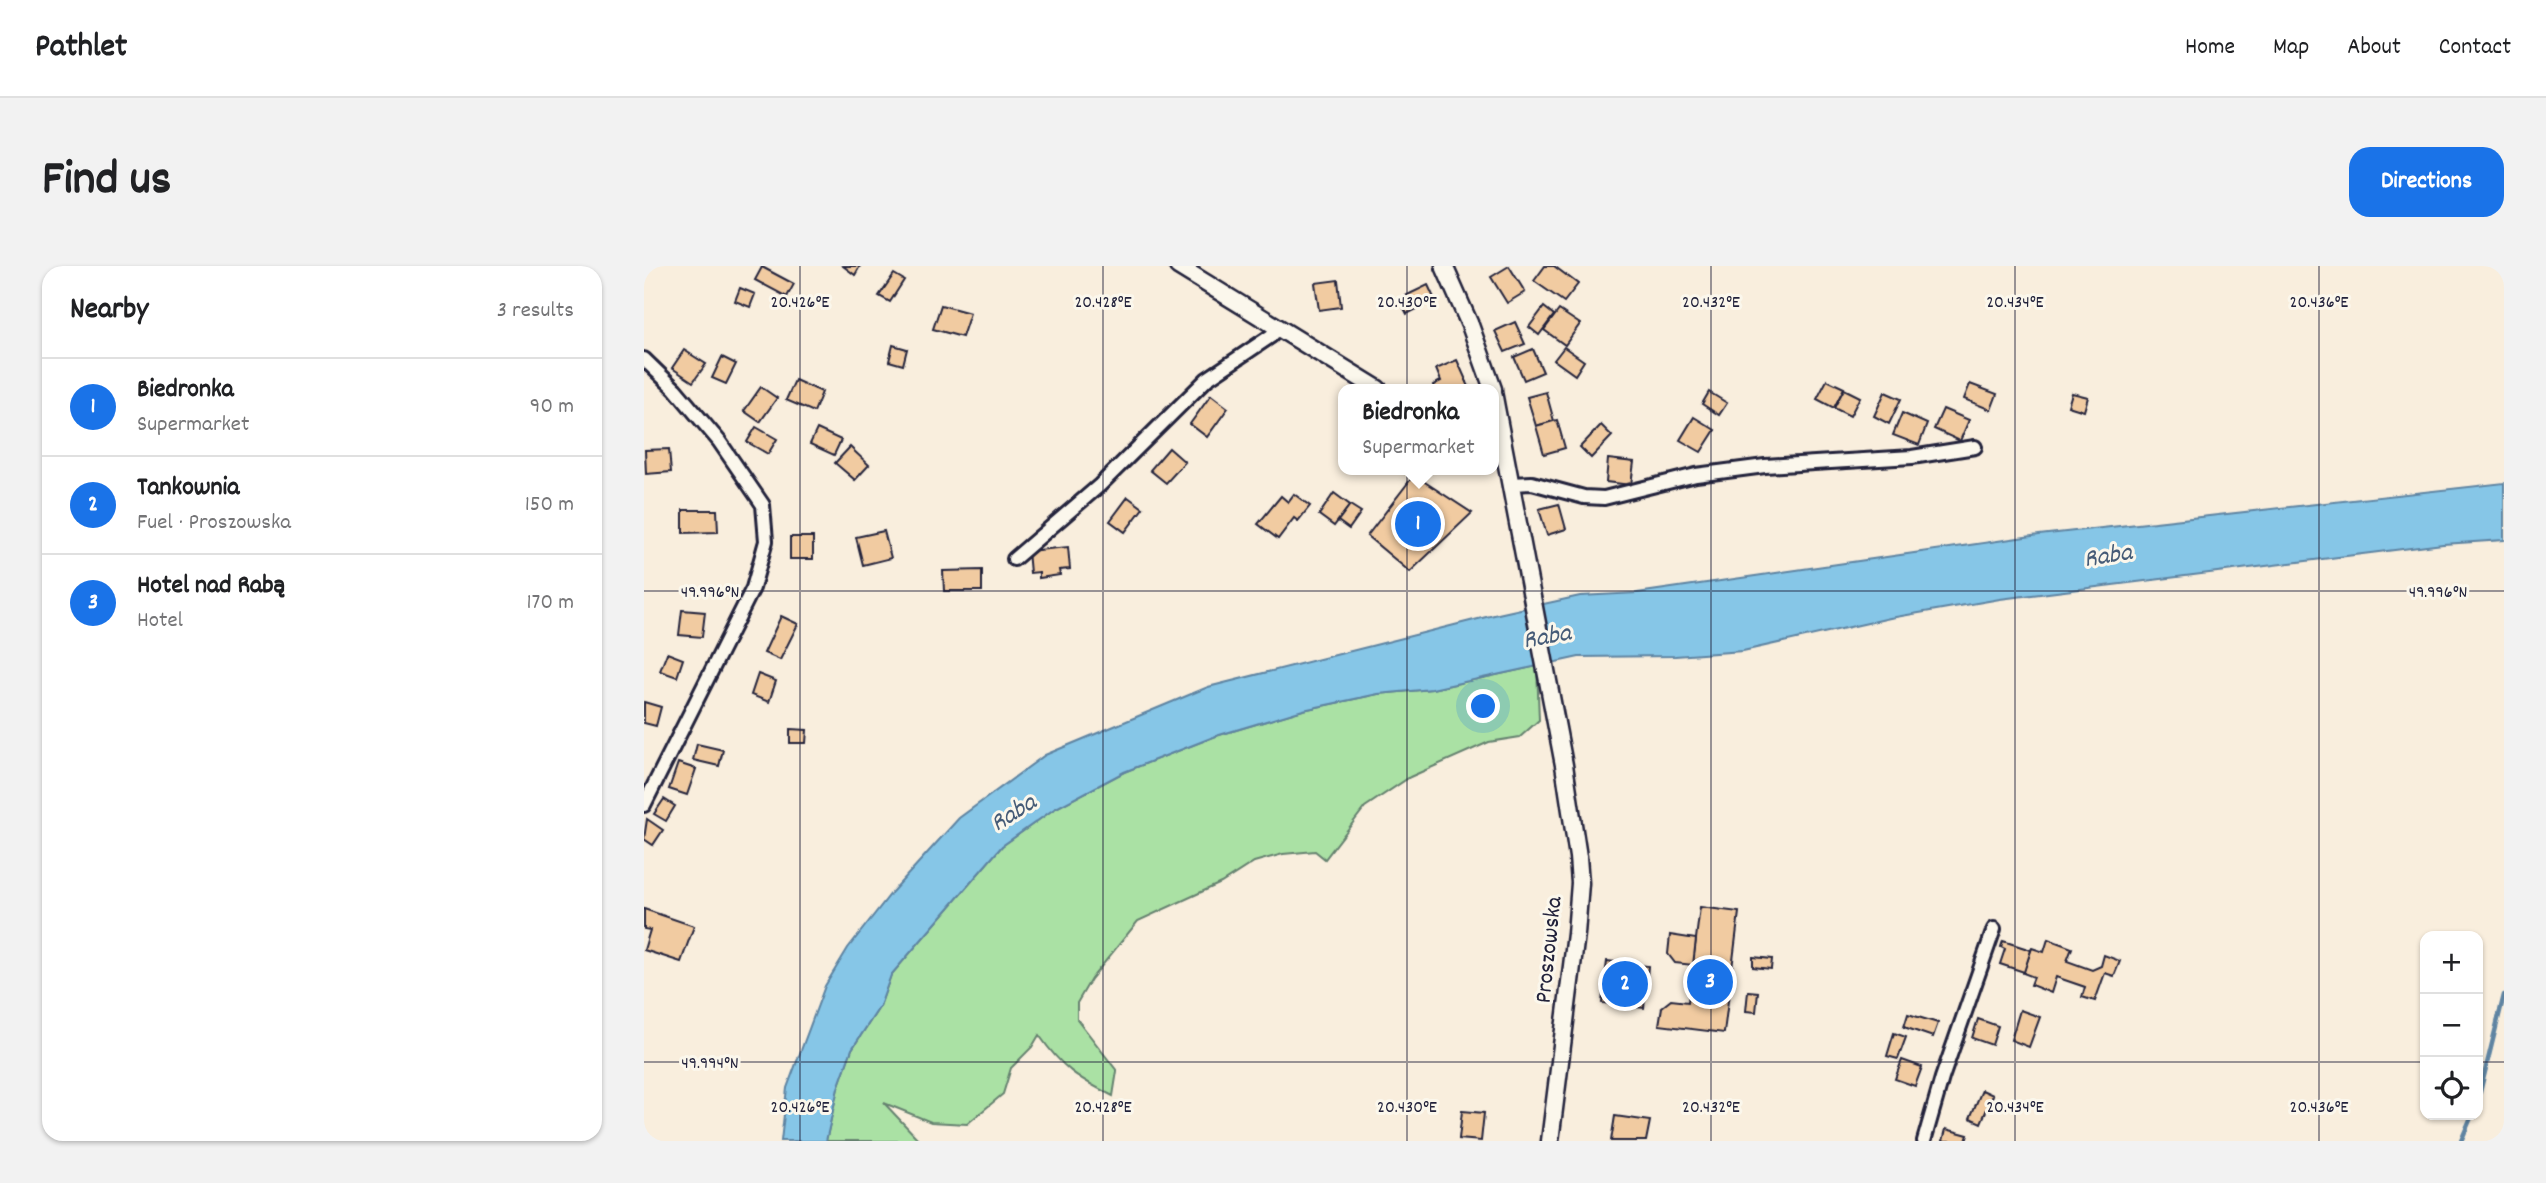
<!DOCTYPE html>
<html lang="en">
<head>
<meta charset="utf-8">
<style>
  :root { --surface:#fff; --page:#f2f2f2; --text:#202124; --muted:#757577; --line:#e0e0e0; --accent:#1a73e8 }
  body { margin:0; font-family:Dekko,sans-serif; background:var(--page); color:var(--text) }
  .controls { position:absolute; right:21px; bottom:21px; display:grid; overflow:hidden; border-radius:14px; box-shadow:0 2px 5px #0004 }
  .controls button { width:63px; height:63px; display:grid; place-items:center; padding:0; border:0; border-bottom:2px solid var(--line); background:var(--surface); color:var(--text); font:35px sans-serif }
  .you { position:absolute; left:840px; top:441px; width:24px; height:24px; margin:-18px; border:5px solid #fff; border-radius:50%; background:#1a73e8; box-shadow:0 0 0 10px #1a73e833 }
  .badge { display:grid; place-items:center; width:46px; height:46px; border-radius:50%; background:var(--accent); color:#fff; font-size:23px; font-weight:700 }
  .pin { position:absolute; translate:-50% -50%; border:4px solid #fff; box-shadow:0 2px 7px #0006 }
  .popup { position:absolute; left:694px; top:118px; width:161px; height:91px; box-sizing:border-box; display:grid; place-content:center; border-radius:14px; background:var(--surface); filter:drop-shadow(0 2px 5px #0005); font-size:23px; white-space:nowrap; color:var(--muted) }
  .popup b { font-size:26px; color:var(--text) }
  .popup::after { content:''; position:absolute; left:50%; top:100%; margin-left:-14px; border:14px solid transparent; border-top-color:var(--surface) }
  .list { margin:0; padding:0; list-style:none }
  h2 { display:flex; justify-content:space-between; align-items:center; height:91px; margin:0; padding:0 28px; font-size:30px }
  h2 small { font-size:23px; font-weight:400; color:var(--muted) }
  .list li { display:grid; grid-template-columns:46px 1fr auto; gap:21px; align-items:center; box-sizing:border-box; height:98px; padding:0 28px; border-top:2px solid var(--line) }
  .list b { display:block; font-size:26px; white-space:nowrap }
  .list p { margin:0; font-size:23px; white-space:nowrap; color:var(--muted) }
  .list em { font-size:23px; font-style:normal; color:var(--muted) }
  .icon { flex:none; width:38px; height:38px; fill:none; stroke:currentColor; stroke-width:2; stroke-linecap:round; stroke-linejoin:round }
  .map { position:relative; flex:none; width:1860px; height:875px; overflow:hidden; border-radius:21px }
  header { display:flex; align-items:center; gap:42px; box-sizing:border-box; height:98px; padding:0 35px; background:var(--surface); border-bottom:2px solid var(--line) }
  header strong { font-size:33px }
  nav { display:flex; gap:38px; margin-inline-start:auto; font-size:24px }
  .intro { display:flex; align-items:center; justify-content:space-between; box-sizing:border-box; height:168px; padding:0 42px }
  h1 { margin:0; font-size:49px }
  .button { padding:18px 32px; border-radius:21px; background:var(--accent); color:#fff; font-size:24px; font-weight:700 }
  main { display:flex; gap:42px; padding:0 42px }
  aside { flex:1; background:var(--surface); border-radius:21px; box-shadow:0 2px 5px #0004 }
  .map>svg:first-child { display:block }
  .green { fill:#aae1a4; stroke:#668270; stroke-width:2 }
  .water { fill:#86c6e7; stroke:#5e84a2; stroke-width:2 }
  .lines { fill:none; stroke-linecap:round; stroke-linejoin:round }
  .stream { stroke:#5e84a2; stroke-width:4.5 }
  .building { fill:#f1cba1; stroke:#22223b; stroke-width:2 }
  .street-casing { stroke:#22223b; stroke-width:18 }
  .secondary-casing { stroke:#22223b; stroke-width:21 }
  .street { stroke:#fbf7ec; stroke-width:12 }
  .secondary { stroke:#fbf7ec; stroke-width:16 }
  .ticks { fill:none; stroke:#22223b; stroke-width:2; stroke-opacity:0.45 }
  .labels { text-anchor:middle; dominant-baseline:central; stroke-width:6; stroke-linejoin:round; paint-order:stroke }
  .street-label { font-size:24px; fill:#22223b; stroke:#fbf7ec }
  .water-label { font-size:26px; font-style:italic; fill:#455b77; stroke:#fbf7ec }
  .ticks-label { font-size:18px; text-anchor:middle; fill:#22223b; stroke:#fbf7ec; stroke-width:6; stroke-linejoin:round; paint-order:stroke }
</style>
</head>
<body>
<header>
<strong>Pathlet</strong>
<nav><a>Home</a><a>Map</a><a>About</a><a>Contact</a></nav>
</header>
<div class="intro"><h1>Find us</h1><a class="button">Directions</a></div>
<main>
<aside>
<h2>Nearby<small>3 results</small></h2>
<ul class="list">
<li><span class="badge">1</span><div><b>Biedronka</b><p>Supermarket</p></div><em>90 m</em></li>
<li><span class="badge">2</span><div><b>Tankownia</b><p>Fuel · Proszowska</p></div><em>150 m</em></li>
<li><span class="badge">3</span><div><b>Hotel nad Rabą</b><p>Hotel</p></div><em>170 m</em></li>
</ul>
</aside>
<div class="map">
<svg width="1860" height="875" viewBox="0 0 1860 875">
  <rect width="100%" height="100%" fill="#f9eedd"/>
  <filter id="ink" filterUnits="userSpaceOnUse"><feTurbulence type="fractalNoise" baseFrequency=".0143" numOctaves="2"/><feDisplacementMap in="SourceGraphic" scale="14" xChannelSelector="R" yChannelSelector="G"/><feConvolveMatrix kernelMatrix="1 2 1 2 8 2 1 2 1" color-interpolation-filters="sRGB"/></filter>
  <g filter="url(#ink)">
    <!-- green -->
    <path class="green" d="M893,400L895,454L876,471L845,476L766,511L721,541L681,593L671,585L639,588L610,596L577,617L494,655L447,713L433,737V753L473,805L469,830C433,812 418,802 395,769L388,781L367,802L359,828L323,858L287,856L240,837L276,875H182L194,822L208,783L236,740L247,709L358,580L410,543L480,506L572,470L659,444L734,428L788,423Z"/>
    <!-- water -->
    <path class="water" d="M1860,217V274L1799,278L1356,333L1246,352L1099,385L1031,390L935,391L788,423L734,428L659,444L572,470L480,506L410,543L358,580L247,709L236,740L208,783L194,822L182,875H137L143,822L181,720L204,682L248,626L315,552L401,489L564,421L854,348L936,330L993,327L1395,269Z"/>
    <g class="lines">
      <!-- stream -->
      <g class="stream">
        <path d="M1834,834L1860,729"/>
        <path d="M1817,875L1828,849"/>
      </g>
    </g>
    <!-- building -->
    <g class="building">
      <path d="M199,0H216L211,9Z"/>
      <path d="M865,0L881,26L863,37L847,11Z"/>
      <path d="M901,0H910L934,18L920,36L890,15Z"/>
      <path d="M118,1L150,18L143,31L111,14Z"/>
      <path d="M250,8L260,14L246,36L235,30Z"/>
      <path d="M694,14L697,41L675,44L671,17Z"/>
      <path d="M784,19L791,34L763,48L755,33Z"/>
      <path d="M96,22L111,28L106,41L91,35Z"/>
      <path d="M297,39L326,47L318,71L289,63Z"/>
      <path d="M900,41L910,49L895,69L885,61Z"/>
      <path d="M915,44L936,58L921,79L900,64Z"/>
      <path d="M871,56L881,78L861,86L851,65Z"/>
      <path d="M249,79L263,83L259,99L245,95Z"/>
      <path d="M920,81L940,95L931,109L910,94Z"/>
      <path d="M889,83L899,106L880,114L870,91Z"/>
      <path d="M40,84L62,98L49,116L28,102Z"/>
      <path d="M78,91L92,98L82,118L68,112Z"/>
      <path d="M813,94L826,123H790L789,119L797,115L792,103Z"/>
      <path d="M151,114L178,126L170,146L142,134Z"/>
      <path d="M1183,114L1200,122L1190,142L1173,133Z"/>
      <path d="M1326,118L1353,128L1347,144L1320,133Z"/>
      <path d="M117,121L133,132L116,156L100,145Z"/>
      <path d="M1200,123L1216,131L1206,150L1190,142Z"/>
      <path d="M902,126L910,155L892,160L883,131Z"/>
      <path d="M1065,126L1083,137L1075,149L1058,138Z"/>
      <path d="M1241,126L1257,133L1245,158L1230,150Z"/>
      <path d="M1428,127L1444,131L1440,145L1424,140Z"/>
      <path d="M567,129L584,142L563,171L546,158Z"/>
      <path d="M1299,143L1325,154L1316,175L1290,163Z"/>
      <path d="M1258,147L1283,158L1275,179L1249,169Z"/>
      <path d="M1050,151L1071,164L1057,186L1036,174Z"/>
      <path d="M913,154L921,182L900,188L892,160Z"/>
      <path d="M957,159L968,170L947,192L936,181Z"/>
      <path d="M112,161L133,173L124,188L103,176Z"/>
      <path d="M173,163L197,174L190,189L166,178Z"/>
      <path d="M206,181L225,199L211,214L191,197Z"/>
      <path d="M525,182L541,196L522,217L506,204Z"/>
      <path d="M25,183L27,206L2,208L1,184Z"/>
      <path d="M964,193L990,196L987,219L962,216Z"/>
      <path d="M770,209L828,247L766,306L723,270Z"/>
      <path d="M690,227L706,239L690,260L675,249Z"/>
      <path d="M650,228L666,240L654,255L650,252L634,273L614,258L637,230L644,236Z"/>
      <path d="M484,231L499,242L481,266L466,255Z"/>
      <path d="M915,238L922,263L903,269L895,243Z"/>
      <path d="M706,239L717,246L705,263L694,255Z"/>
      <path d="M39,244H73L74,266L39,267Z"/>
      <path d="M240,265L247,292L219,299L212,271Z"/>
      <rect x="146" y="271" width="23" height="22"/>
      <path d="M424,281L426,303L415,304L416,309L395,312V306L386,307L384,285Z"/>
      <path d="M338,304V325H300L299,305Z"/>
      <path d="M38,344L61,346L58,371L35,369Z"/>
      <path d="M137,350L154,358L136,394L120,387Z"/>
      <path d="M23,387L39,393L33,411L16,405Z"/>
      <path d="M114,408L132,415L125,436L107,429Z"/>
      <path d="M0,436L17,441L12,460L0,457Z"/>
      <path d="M146,463L163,464L162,477H146Z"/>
      <path d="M53,478L79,484L75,500L49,494Z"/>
      <path d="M34,497L52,503L43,529L25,523Z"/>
      <path d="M20,533L31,540L22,555L10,548Z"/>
      <path d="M3,553L19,564L9,579L0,573Z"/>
      <path d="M1056,641L1095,646L1080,767L1015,759L1018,741L1027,734L1044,736Z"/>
      <path d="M0,643L50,660L37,696L0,684L6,664L0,663Z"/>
      <path d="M1026,669L1052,673L1049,699L1031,697L1024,688Z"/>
      <path d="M1404,673L1428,682L1423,695L1448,704L1457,700L1460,689L1476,695L1470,710L1461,707L1451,735L1438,731L1441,721L1412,711L1407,727L1387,719L1390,711L1379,707L1388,682L1400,686Z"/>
      <path d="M1359,675L1387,684L1380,706L1356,698L1361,683L1357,681Z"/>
      <path d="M1109,691L1128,693L1127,703L1109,701Z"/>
      <path d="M963,695L1004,700L1000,742L958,737Z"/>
      <path d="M1104,725L1114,726L1112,746L1102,745Z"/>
      <path d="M1376,744L1396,751L1385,781L1367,774Z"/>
      <path d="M1264,748L1294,757L1289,771L1260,761Z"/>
      <path d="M1334,753L1354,760L1348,779L1328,772Z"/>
      <path d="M1250,767L1262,771L1254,793L1243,790Z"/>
      <path d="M1258,794L1278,801L1271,820L1251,813Z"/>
      <path d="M1338,824L1349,829L1337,857L1326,852Z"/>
      <path d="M818,845L840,847L837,875L815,873Z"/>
      <path d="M971,850L1006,855L1002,875H967Z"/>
      <path d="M1302,863L1324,869L1322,875H1299Z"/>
    </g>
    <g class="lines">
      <defs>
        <g id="street">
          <path d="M0,93L31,123L75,175L119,239L122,275L109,322L0,539"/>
          <path d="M868,218L888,217L940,231L960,232L1052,209L1121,200L1268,191L1331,181"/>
          <path d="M370,293L456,219L563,113L627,70L634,62"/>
          <path d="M1280,875L1298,812L1350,663"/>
        </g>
        <g id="secondary">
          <path d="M534,0L734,123"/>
          <path d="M800,0L826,59L849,123"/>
          <path d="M849,126L920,499L934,591L936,617L932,668L906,875"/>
        </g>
      </defs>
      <!-- street casing -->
      <use href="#street" class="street-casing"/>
      <!-- secondary casing -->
      <use href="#secondary" class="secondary-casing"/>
      <!-- street -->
      <use href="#street" class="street"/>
      <!-- secondary -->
      <use href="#secondary" class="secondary"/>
    </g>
  </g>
  <!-- ticks -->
  <path class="ticks" d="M156,0V875M459,0V875M763,0V875M1067,0V875M1371,0V875M1675,0V875M0,325H1860M0,796H1781M1834,796H1860"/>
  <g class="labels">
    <!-- street labels -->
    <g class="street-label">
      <text transform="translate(906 684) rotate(-84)">Proszowska</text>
    </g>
    <!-- water labels -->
    <g class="water-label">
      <text transform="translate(1464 291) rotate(-9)">Raba</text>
      <text transform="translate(903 372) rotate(-10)">Raba</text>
      <text transform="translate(370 548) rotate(-32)">Raba</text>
    </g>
  </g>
  <g class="ticks-label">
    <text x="156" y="41">20.426°E</text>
    <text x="459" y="41">20.428°E</text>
    <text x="763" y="41">20.430°E</text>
    <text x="1067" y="41">20.432°E</text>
    <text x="1371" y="41">20.434°E</text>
    <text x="1675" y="41">20.436°E</text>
    <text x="66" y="331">49.996°N</text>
    <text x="1794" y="331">49.996°N</text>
    <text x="66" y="802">49.994°N</text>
    <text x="156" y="846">20.426°E</text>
    <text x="459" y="846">20.428°E</text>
    <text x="763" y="846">20.430°E</text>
    <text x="1067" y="846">20.432°E</text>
    <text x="1371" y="846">20.434°E</text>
    <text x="1675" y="846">20.436°E</text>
  </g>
</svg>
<div class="controls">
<button>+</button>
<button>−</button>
<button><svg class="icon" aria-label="locate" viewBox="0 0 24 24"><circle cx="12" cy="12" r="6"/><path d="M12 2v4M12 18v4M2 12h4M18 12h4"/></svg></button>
</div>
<div class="you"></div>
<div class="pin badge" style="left:774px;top:258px">1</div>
<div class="popup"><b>Biedronka</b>Supermarket</div>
<div class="pin badge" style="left:981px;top:718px">2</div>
<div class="pin badge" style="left:1066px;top:716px">3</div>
</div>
</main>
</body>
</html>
